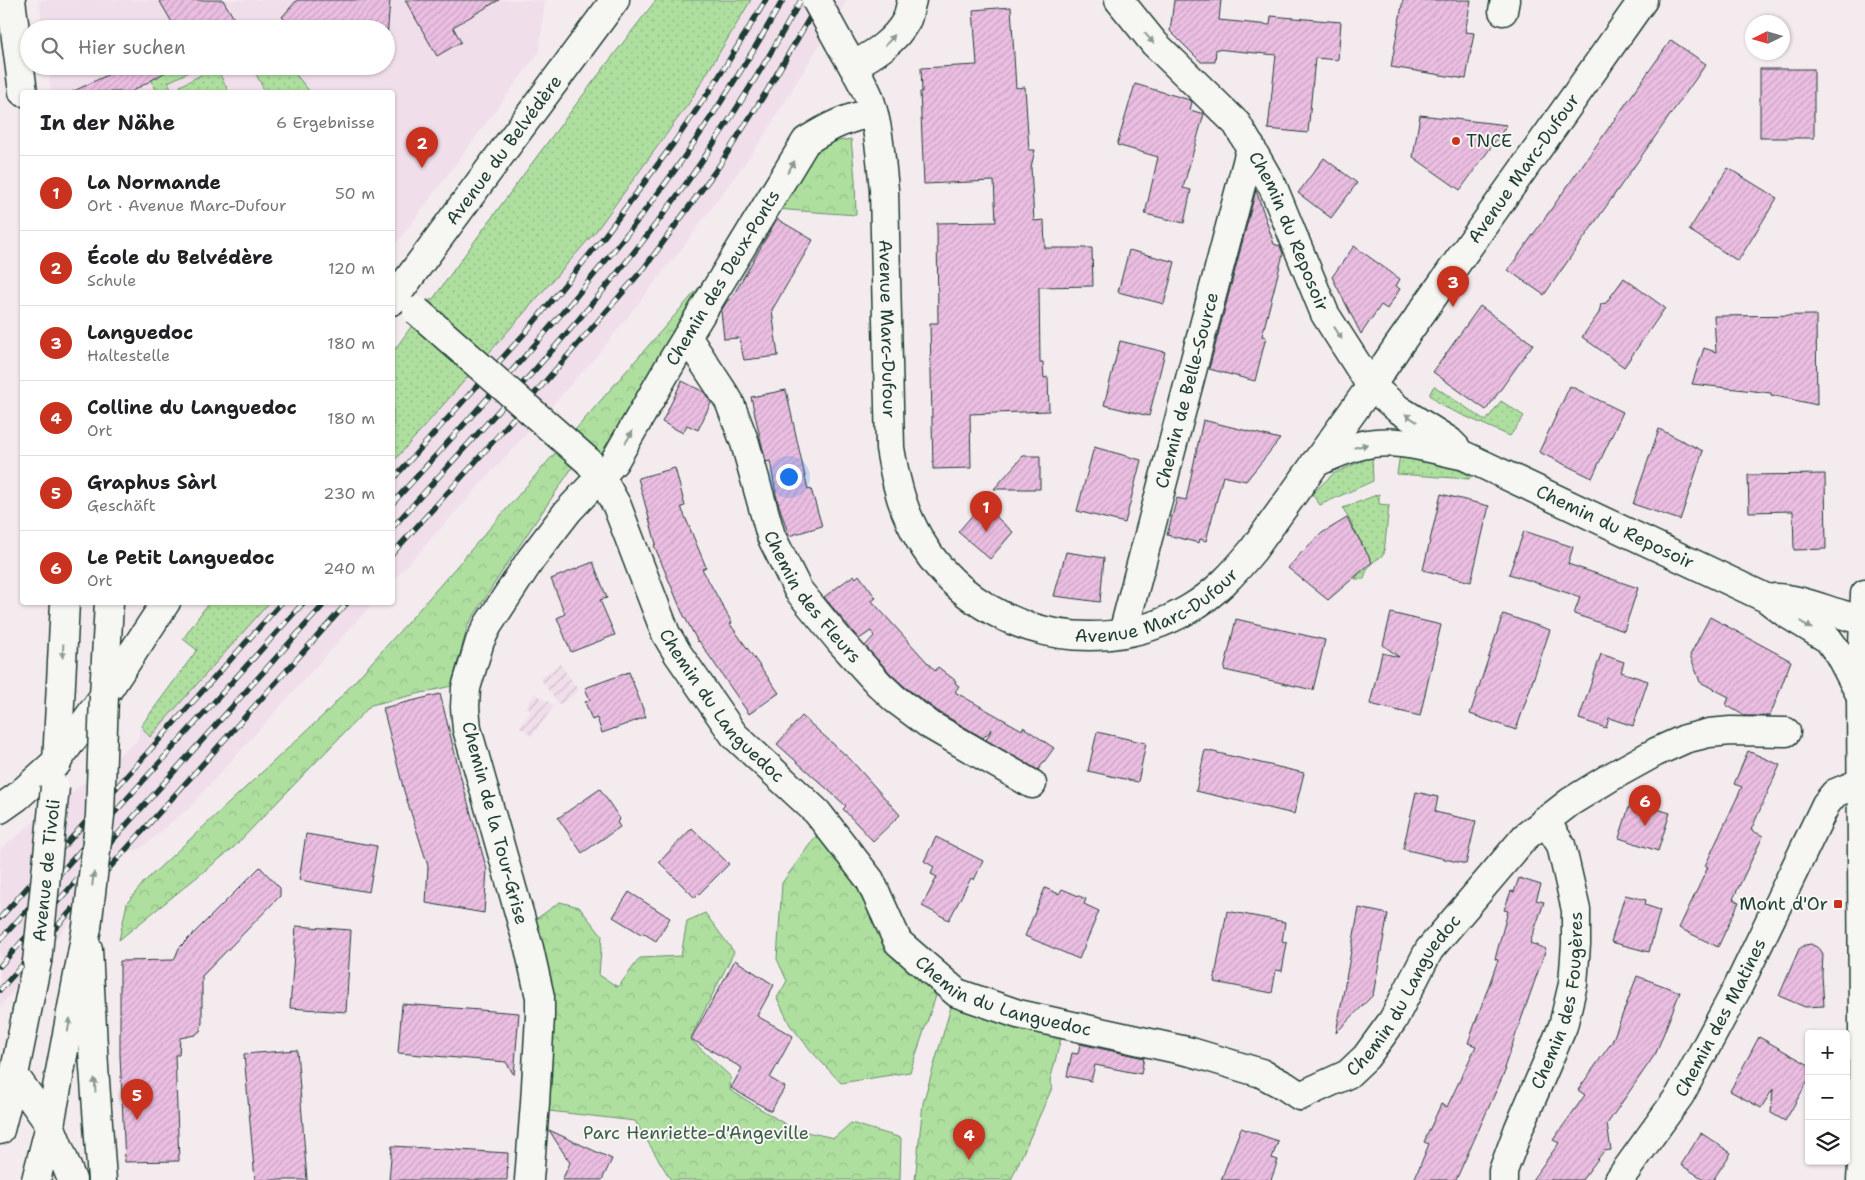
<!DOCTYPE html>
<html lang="de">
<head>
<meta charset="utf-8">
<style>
  :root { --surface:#fff; --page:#f2f2f2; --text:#202124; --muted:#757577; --line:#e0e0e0; --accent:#c8321e }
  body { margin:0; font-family:"Shantell Sans",sans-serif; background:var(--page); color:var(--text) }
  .controls { position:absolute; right:15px; bottom:15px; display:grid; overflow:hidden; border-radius:5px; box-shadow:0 1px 4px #0004 }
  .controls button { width:45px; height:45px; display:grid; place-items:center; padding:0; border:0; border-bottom:1px solid var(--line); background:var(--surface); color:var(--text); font:25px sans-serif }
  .compass { position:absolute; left:1745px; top:15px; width:45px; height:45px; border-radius:50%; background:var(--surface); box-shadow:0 1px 4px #0004; rotate:265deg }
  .you { position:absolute; left:788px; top:476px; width:18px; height:18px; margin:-12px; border:4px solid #fff; border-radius:50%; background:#1a73e8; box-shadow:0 0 0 8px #1a73e833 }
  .badge { display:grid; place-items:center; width:32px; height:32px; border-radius:50%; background:var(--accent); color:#fff; font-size:16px; font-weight:700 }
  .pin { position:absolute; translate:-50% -41px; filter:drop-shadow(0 1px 2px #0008) }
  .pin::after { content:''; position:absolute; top:26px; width:18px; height:15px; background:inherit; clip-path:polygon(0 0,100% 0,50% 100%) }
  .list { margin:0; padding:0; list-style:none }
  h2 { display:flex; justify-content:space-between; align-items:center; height:65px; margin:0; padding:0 20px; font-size:21px }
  h2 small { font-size:16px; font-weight:400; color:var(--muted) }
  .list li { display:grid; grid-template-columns:32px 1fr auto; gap:15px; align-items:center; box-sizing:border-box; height:75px; padding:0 20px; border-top:1px solid var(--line) }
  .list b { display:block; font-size:19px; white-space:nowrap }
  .list p { margin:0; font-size:16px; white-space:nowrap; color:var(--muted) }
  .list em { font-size:16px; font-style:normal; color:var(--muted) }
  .icon { flex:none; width:28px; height:28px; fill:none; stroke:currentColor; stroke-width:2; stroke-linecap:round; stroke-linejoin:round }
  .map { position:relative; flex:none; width:1865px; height:1180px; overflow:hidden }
  .search { position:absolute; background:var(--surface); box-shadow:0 1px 4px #0004; left:20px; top:20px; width:375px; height:55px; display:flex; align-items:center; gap:12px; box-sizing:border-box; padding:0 18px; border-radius:28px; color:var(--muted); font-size:19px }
  .panel { position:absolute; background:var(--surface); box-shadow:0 1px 4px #0004; left:20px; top:90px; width:375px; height:515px; border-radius:5px }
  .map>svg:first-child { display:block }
  .built { fill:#f1deeb }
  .industrial { fill:url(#industrial-furrows) }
  .grass { fill:url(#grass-dots); stroke:#668e6a }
  .forest { fill:url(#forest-crowns); stroke:#668e6a }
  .building { fill:url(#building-hatch); stroke:#1f3d34 }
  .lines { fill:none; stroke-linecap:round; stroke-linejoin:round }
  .minor-casing { stroke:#1f3d34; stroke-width:31 }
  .major-casing { stroke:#1f3d34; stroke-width:31 }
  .minor { stroke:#f6f6f2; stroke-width:28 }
  .major { stroke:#f6f6f2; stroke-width:28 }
  .rail-casing { stroke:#1f3d34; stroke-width:5.5 }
  .rail { stroke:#f6f6f2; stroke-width:4; stroke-dasharray:11; stroke-linecap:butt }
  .minor-bridge-casing { stroke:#1f3d34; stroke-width:31; stroke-linecap:butt }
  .major-bridge-casing { stroke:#1f3d34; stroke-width:31; stroke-linecap:butt }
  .minor-bridge { stroke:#f6f6f2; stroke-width:28 }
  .major-bridge { stroke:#f6f6f2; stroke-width:28 }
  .oneway { fill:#8a9a93 }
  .poi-dot { fill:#c8321e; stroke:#f6f6f2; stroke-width:2 }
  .labels { text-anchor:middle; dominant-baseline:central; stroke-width:4; stroke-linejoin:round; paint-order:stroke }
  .poi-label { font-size:18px; fill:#1f3d34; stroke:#f6f6f2; text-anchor:start }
  .street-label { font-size:18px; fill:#1f3d34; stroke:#f6f6f2 }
  .park-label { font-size:18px; fill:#3c5d49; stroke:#f6f6f2 }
</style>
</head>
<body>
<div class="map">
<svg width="1865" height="1180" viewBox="0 0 1865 1180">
  <defs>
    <pattern id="industrial-furrows" width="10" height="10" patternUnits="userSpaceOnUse" patternTransform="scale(1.25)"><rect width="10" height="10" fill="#f1deeb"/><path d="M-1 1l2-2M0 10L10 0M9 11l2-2" fill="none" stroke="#cebfca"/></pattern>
    <pattern id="grass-dots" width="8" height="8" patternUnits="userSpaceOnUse" patternTransform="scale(1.25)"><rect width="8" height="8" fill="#aedf9f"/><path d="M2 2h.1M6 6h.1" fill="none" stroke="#95c08a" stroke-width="1.8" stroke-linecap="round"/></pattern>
    <pattern id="forest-crowns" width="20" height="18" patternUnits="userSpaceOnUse" patternTransform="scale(1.25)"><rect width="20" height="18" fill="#aedf9f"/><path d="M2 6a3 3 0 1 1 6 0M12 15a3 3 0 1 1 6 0" fill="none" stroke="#95c08a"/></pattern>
    <pattern id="building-hatch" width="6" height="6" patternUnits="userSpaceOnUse" patternTransform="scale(1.25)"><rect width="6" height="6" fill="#ebbee2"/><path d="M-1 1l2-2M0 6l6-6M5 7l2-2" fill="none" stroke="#c9a4c2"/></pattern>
  </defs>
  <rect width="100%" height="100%" fill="#f4ebef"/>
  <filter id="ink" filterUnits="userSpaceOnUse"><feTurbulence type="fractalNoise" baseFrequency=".02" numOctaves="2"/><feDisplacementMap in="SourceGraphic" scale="10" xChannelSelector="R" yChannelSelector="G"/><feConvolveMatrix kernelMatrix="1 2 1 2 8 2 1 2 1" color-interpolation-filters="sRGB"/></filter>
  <g filter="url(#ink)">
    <!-- built -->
    <g class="built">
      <path d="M39,0H545V1L539,52L393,248L392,92H51L48,66H386V29H43Z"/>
      <path d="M751,0H847L760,142L686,243L595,358L393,581V462L596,231L689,103Z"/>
      <path d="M269,603H373L188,809L140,849L127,852L0,1007V849L137,741L141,726L150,737Z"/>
    </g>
    <!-- industrial -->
    <g class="industrial">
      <path d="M560,664L579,691L559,705L540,678Z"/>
      <path d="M535,693L554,706L532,736L519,727L531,711L526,706Z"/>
    </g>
    <!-- grass -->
    <g class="grass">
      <path d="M656,0H751L689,103L596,231L393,462V352L431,299H433C505,198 580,98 656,0Z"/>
      <path d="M168,66H184L187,73L168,82L173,92H157L149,75Z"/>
      <path d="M252,66H289L310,92H265Z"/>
      <path d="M216,67L229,92H183L180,86Z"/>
      <path d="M1434,386L1486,421L1501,401L1524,416L1510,436L1442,406L1430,395V393Z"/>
      <path d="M1400,454C1425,458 1448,464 1471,476L1469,479L1397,474Z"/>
      <path d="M1372,456L1373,481L1320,505L1312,494L1333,474Z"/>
      <path d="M1379,494V504L1389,505L1384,554C1374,563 1368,562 1364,579H1355V578L1371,561L1343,508Z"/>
      <path d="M209,602L269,603L150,737L141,726L197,650L183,639Z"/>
    </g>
    <!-- forest -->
    <g class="forest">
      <path d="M851,139L855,178L856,215L775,209L808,152L833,142Z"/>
      <path d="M722,261L604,453L574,465L505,567L468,625L451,686L371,705L233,848L119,940L127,903L144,882L329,710L416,613Z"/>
      <path d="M818,833L831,839L937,993L910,1072L841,1083L813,1053L790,1025L777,998L787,981L777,959L782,883Z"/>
      <path d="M560,902L579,907L602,936L599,975L618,987L640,958L681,956L687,921L705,913L734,952L690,1039L731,1077L730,1090L793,1129L834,1138L851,1123L901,1138L900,1180H671L635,1121L549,1111L552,1073L547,1069L532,922Z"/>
      <path d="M953,1000L1063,1030L1050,1081L1052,1088L1011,1180H915L923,1103Z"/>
    </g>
    <!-- building -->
    <g class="building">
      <path d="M159,0H223L238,25L231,29H176Z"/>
      <path d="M297,0H390L386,51V29H295L282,17Z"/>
      <path d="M405,0H499L453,27L461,42L437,56Z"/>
      <path d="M1174,0H1221L1219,20L1270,25L1271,16L1341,22L1338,60L1315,58L1308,133L1268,129L1276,55L1216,49L1215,62H1201L1170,31Z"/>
      <path d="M1403,0H1471L1465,32L1474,33L1466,79L1391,67Z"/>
      <path d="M1011,7L1016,88L1025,87L1029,150H1035L1031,167L1034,221L1044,220L1045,248H1092L1093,286L1039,287L1040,362H1043L1044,378L1048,377L1049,411L970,414L971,468L933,469L930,323H938L937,223L996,222L994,181L924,184L920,92H922L921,68L977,65L973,10Z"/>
      <path d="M1671,40L1706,64L1544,295L1508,270Z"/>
      <path d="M126,66H176L131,92H72Z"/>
      <rect x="1760" y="69" width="54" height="69"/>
      <path d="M1135,84L1190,100L1192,102L1190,110L1204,114L1183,188L1191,190L1184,223L1145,214L1158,157L1117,145Z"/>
      <path d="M1420,115L1507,125L1460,190L1413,157Z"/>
      <path d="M1324,158L1357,183L1331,218L1298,193Z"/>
      <path d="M1728,168L1777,198L1738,261L1689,230Z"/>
      <path d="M1256,190L1274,244L1280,246L1283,254L1262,336L1266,337L1255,381L1209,369Z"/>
      <path d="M777,219L813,240L772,310L778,356L744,360L739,338L724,339L721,311L728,300L731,299Z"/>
      <path d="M1354,246L1400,279L1396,286L1400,289L1387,309L1381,305L1361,334L1332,277Z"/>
      <path d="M1129,250L1175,262L1164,304L1118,292Z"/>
      <path d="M1624,278L1665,308L1624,367L1582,337L1599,313L1601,304L1606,303Z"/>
      <path d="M1480,306L1533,344L1486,410L1433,372Z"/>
      <path d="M1816,315L1817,405L1771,395V393L1692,384L1704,348L1716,352L1714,316Z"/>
      <path d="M1120,341L1165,352L1149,416L1104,405Z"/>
      <path d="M682,381L704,392L711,403L698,430L687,425L683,433L662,422Z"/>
      <path d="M1570,386L1623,412L1592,478L1539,452Z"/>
      <path d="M786,390L808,490L811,489L822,526L789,536L777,499L770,461L766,462L760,437L751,397Z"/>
      <path d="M1203,420L1280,439L1246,481L1223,476L1206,541L1200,539L1199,543L1167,535L1177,498L1186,500Z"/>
      <path d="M1659,429L1703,451L1680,520L1633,504Z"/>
      <path d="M1094,447L1141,460L1125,523L1077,511Z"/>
      <path d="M1023,456H1040V489H994Z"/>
      <path d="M675,468L685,506L681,507L706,567L702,569L732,623L730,624L779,693L749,714L699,641L698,642L682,612L654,545L656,544L638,478Z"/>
      <path d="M1825,474L1826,549L1794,550L1793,511L1749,512L1748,475Z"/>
      <path d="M1441,494L1489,506L1471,582L1423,570Z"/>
      <path d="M982,504L1013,532L990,559L958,532Z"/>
      <path d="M1347,518L1372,562L1328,600L1288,568L1303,551L1322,533Z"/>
      <path d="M1524,531L1573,547L1568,564L1638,588L1624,631L1574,614L1580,597L1509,574Z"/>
      <path d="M1066,552L1104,558L1100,602L1054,596Z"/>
      <path d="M593,562L607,598L600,600L615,635L571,652L557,618L565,614L551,579Z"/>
      <path d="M854,575L856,578L859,575L876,598L872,601L935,671L938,667L956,681L955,683L959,686L955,692L1022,730L1023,727L1054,748L1038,770L986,740L992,729L983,738L939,712L905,687L890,673L865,646L874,636L871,631L859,639L824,597Z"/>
      <path d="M1391,613L1441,625L1420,716L1370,704L1382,653L1399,657L1383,645Z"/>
      <path d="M1503,614L1550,630L1516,730L1470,714Z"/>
      <path d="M1710,617L1791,661L1770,716H1745L1726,705L1729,697L1700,682L1690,655Z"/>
      <path d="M1236,619L1325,640L1313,690L1224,670Z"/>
      <path d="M1601,654L1624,662L1621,672L1648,681L1633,726L1609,718L1606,728L1579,719Z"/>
      <path d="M629,672L646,717L602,733L597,718L592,720L585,702L590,700L585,688Z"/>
      <path d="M440,694L461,778L487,870L484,913L426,903L428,866L404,791L383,708Z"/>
      <path d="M802,716L850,759L900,815L873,841L843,809L846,806L777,744Z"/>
      <path d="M1097,732L1146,743L1138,782L1088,771Z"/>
      <path d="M1205,750L1304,773L1294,814L1196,791Z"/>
      <path d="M1748,751L1780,765L1751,830L1763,836L1733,899L1739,902L1718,947L1679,928L1708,867L1705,866L1742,787L1734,784Z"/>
      <path d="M600,789L620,819L617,822L620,827L582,853L558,818Z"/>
      <path d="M1416,792L1438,797L1435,812L1476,821L1466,864L1403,849Z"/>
      <path d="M1631,801L1670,813L1658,851L1619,838Z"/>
      <path d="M692,828L729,864L695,898L659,862Z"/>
      <path d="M306,834L377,846L369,892L299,880Z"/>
      <path d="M936,837L983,861L974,880L971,878L949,920L922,906L937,877L931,874L934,867L924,861Z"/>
      <path d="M260,867L280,888V896L202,976V1023L200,1031L195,1035L180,1038L179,1055H175L179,1161L125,1162L120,1055V961L174,960L179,948Z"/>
      <path d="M1519,878L1541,885L1536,900L1544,902L1530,943L1546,949L1504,1068L1506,1069L1456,1180H1414L1429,1144L1424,1142L1441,1104L1447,1107L1476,1046L1468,1043L1498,960L1495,959L1508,911L1504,910L1511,891L1514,892Z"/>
      <path d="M1045,888L1059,894L1062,889L1086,899L1084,904L1099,911L1079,959L1025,936Z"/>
      <path d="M629,892L670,918L656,941L643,933L641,934L613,917Z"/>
      <path d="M1625,895L1646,900L1645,905L1660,910L1649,952L1611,942Z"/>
      <path d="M1359,908L1388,914L1373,995L1336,1033Z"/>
      <path d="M1227,911L1285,922L1282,942L1287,943L1282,971L1276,970L1272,993L1214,982Z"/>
      <path d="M296,926L351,930L346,1012L290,1008Z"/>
      <path d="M1811,944L1820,949L1823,954L1822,975L1824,1006L1805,1007L1779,996L1799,949L1805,945Z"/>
      <path d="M735,960L774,985L757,1016L793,1036L770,1078L785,1087L771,1111L731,1088L742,1068L691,1039Z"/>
      <path d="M1637,976L1680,992L1656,1053L1607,1124L1611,1150L1604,1151L1582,1180H1532L1559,1143L1553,1140L1585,1095L1578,1090L1612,1042Z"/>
      <path d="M402,1004L519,1013L514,1075L506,1062L398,1053Z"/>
      <path d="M1759,1037L1809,1065V1079L1785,1121L1771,1113L1773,1089L1761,1108L1730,1091Z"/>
      <path d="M1080,1044L1144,1058L1141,1074L1095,1065L1091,1081L1067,1076L1072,1053L1078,1054Z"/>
      <path d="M297,1050L307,1180H255L244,1054Z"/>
      <path d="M1241,1128L1278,1141L1272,1158L1278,1160L1271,1180H1221Z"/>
      <path d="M549,1130L612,1159L602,1180H562L570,1163Z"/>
      <path d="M1701,1133L1731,1153L1713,1180H1705L1681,1165Z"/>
      <path d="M392,1146L508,1153L507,1180H389Z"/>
    </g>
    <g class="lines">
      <defs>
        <g id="minor">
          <path id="s1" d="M1119,0L1154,43L1237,124L1273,187L1325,314L1371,386L1398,409L1449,441L1456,448"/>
          <path d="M1503,11L1505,0"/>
          <path id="s2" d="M839,42C849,60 861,78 869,97C879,126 881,160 884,190L890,448C894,472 899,498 910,521C958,627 1089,668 1189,609C1215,594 1234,573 1253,550L1371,386L1398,346L1643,0"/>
          <path d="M853,66C874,54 895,42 907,19C909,14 910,6 912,0"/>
          <path id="s3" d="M392,301L615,0"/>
          <path id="s4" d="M687,337L729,401L745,443L771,536L798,590L840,641L879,684L895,699L930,725L1032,784"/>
          <path id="s5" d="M588,461L601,477L617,506L666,634L678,654L734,735L817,812L870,880L898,942L957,993L1018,1014L1191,1052L1261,1073L1285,1086L1300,1096L1348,1074L1366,1057L1393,1020L1429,950L1525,837L1570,802L1609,778L1656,752L1685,739L1709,733L1731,731L1786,732"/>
          <path id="s6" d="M1315,463C1330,456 1346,449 1362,445C1397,437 1431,449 1465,456L1766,598L1784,612L1828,639L1839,654L1861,696"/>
          <path d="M1775,598C1802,598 1835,615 1864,620"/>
          <path id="s7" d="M1123,633L1251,147"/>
          <path d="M104,696L166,602"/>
          <path d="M88,949L94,1067L102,1180"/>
          <path d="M14,1075L50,1125L72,1180"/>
          <path id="s8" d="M529,1180L535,1103L540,1016V997L529,948L467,729L465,707L466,688L480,641L488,625L531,559L568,511L614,462L674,358L806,141C830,126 846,118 873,113"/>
          <path id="s9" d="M1503,1180V1171L1519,1128L1563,1026L1573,984L1576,944V910L1561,845L1545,820"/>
          <path id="s10" d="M1619,1180L1680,1095L1737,989L1826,804L1835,793L1862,782"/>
          <path d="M1861,1180L1863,1152V1020L1861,696L1865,594"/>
        </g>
        <g id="major">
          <path d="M11,0L23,92"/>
          <path d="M57,763L65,602"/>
          <path d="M0,809L17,797L57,761L104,696L109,602"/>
          <path d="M0,1130L14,1075L37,962"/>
          <path d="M36,1180L50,1125L87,927"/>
        </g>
      </defs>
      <!-- minor casing -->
      <use href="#minor" class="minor-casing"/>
      <!-- major casing -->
      <use href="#major" class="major-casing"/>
      <!-- minor -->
      <use href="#minor" class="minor"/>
      <!-- major -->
      <use href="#major" class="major"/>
      <defs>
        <g id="rail">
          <path d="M392,480L525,333L603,238L673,144L715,83L766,0"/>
          <path d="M392,504C485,401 580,299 662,188C706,128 746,64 783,0"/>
          <path d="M392,528C484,426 579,326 662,216C714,148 759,75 801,0"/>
          <path d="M392,554L470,468L645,267L719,166L768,89L820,0"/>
          <path d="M0,918L282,602"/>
          <path d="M0,940L304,602"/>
          <path d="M0,966L326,602"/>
          <path d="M0,990L348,602"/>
        </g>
      </defs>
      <!-- rail casing -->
      <use href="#rail" class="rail-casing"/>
      <!-- rail -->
      <use href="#rail" class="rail"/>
      <defs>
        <g id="minor-bridge">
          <path d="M816,0L839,42"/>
          <path d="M417,311L588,461"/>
        </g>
        <g id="major-bridge">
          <path d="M87,927L100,816L104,696"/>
          <path id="s11" d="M37,962L55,787"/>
        </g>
      </defs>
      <!-- minor-bridge casing -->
      <use href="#minor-bridge" class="minor-bridge-casing"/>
      <!-- major-bridge casing -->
      <use href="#major-bridge" class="major-bridge-casing"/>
      <!-- minor-bridge -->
      <use href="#minor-bridge" class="minor-bridge"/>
      <!-- major-bridge -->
      <use href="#major-bridge" class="major-bridge"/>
    </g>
    <!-- one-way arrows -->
    <defs><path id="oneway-solid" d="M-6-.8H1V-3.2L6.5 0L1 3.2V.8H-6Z" transform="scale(1.25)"/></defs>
    <g class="oneway">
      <use href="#oneway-solid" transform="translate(1149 38) rotate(49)"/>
      <use href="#oneway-solid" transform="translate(890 40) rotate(-48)"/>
      <use href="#oneway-solid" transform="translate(791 167) rotate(-59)"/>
      <use href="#oneway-solid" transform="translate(1338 333) rotate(58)"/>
      <use href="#oneway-solid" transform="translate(1411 418) rotate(-147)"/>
      <use href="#oneway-solid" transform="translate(629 437) rotate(-60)"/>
      <use href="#oneway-solid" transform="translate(1361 446) rotate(-14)"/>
      <use href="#oneway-solid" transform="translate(1806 625) rotate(32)"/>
      <use href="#oneway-solid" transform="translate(63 651) rotate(93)"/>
      <use href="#oneway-solid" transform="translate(93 879) rotate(-84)"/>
      <use href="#oneway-solid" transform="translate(69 1025) rotate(-80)"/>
      <use href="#oneway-solid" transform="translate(95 1085) rotate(-94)"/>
    </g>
  </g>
  <!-- markers -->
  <g class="poi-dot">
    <circle cx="1456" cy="141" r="5"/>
    <rect x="1833" y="899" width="10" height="10" rx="2.5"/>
  </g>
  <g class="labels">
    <!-- poi labels -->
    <g class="poi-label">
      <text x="1466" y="141">TNCE</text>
      <text x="1828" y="904" text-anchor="end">Mont d'Or</text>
    </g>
    <!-- street labels -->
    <g class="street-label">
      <text stroke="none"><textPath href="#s3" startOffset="188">Avenue du Belvédère</textPath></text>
      <text stroke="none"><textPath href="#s2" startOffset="1376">Avenue Marc-Dufour</textPath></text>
      <text stroke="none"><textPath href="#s1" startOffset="291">Chemin du Reposoir</textPath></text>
      <text stroke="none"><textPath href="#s8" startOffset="990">Chemin des Deux-Ponts</textPath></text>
      <text stroke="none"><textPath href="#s2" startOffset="296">Avenue Marc-Dufour</textPath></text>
      <text stroke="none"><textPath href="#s7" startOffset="251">Chemin de Belle-Source</textPath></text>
      <text stroke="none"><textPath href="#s6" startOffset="321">Chemin du Reposoir</textPath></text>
      <text stroke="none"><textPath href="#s4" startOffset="292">Chemin des Fleurs</textPath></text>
      <text stroke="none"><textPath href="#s2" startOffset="791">Avenue Marc-Dufour</textPath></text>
      <text stroke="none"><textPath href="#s5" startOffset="282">Chemin du Languedoc</textPath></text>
      <text transform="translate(495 823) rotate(75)">Chemin de la Tour-Grise</text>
      <text stroke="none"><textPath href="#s11" startOffset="92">Avenue de Tivoli</textPath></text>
      <text stroke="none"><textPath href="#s5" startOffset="702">Chemin du Languedoc</textPath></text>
      <text stroke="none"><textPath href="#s5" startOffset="1168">Chemin du Languedoc</textPath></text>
      <text stroke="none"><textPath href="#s9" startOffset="190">Chemin des Fougères</textPath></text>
      <text stroke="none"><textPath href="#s10" startOffset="192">Chemin des Matines</textPath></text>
    </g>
    <!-- park labels -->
    <g class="park-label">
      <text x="696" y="1133">Parc Henriette-d'Angeville</text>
    </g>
  </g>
</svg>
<div class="controls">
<button>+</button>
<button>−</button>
<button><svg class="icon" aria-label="layers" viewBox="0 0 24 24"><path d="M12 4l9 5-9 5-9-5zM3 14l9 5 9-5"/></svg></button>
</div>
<svg class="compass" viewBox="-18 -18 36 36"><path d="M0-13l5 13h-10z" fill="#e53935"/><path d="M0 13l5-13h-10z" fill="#757577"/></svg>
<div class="you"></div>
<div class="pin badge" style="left:986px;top:532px">1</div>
<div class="pin badge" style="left:422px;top:168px">2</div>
<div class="pin badge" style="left:1453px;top:307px">3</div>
<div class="pin badge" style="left:969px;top:1160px">4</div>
<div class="pin badge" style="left:137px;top:1120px">5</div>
<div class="pin badge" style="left:1645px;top:826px">6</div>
<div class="search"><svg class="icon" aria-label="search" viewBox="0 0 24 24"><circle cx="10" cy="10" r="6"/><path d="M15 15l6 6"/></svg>Hier suchen</div>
<section class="panel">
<h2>In der Nähe<small>6 Ergebnisse</small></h2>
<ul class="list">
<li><span class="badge">1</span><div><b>La Normande</b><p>Ort · Avenue Marc-Dufour</p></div><em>50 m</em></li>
<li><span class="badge">2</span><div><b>École du Belvédère</b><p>Schule</p></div><em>120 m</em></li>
<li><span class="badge">3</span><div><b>Languedoc</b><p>Haltestelle</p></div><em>180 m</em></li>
<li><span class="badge">4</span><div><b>Colline du Languedoc</b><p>Ort</p></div><em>180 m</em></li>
<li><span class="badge">5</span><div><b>Graphus Sàrl</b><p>Geschäft</p></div><em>230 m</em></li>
<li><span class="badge">6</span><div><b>Le Petit Languedoc</b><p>Ort</p></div><em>240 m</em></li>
</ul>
</section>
</div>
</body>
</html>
